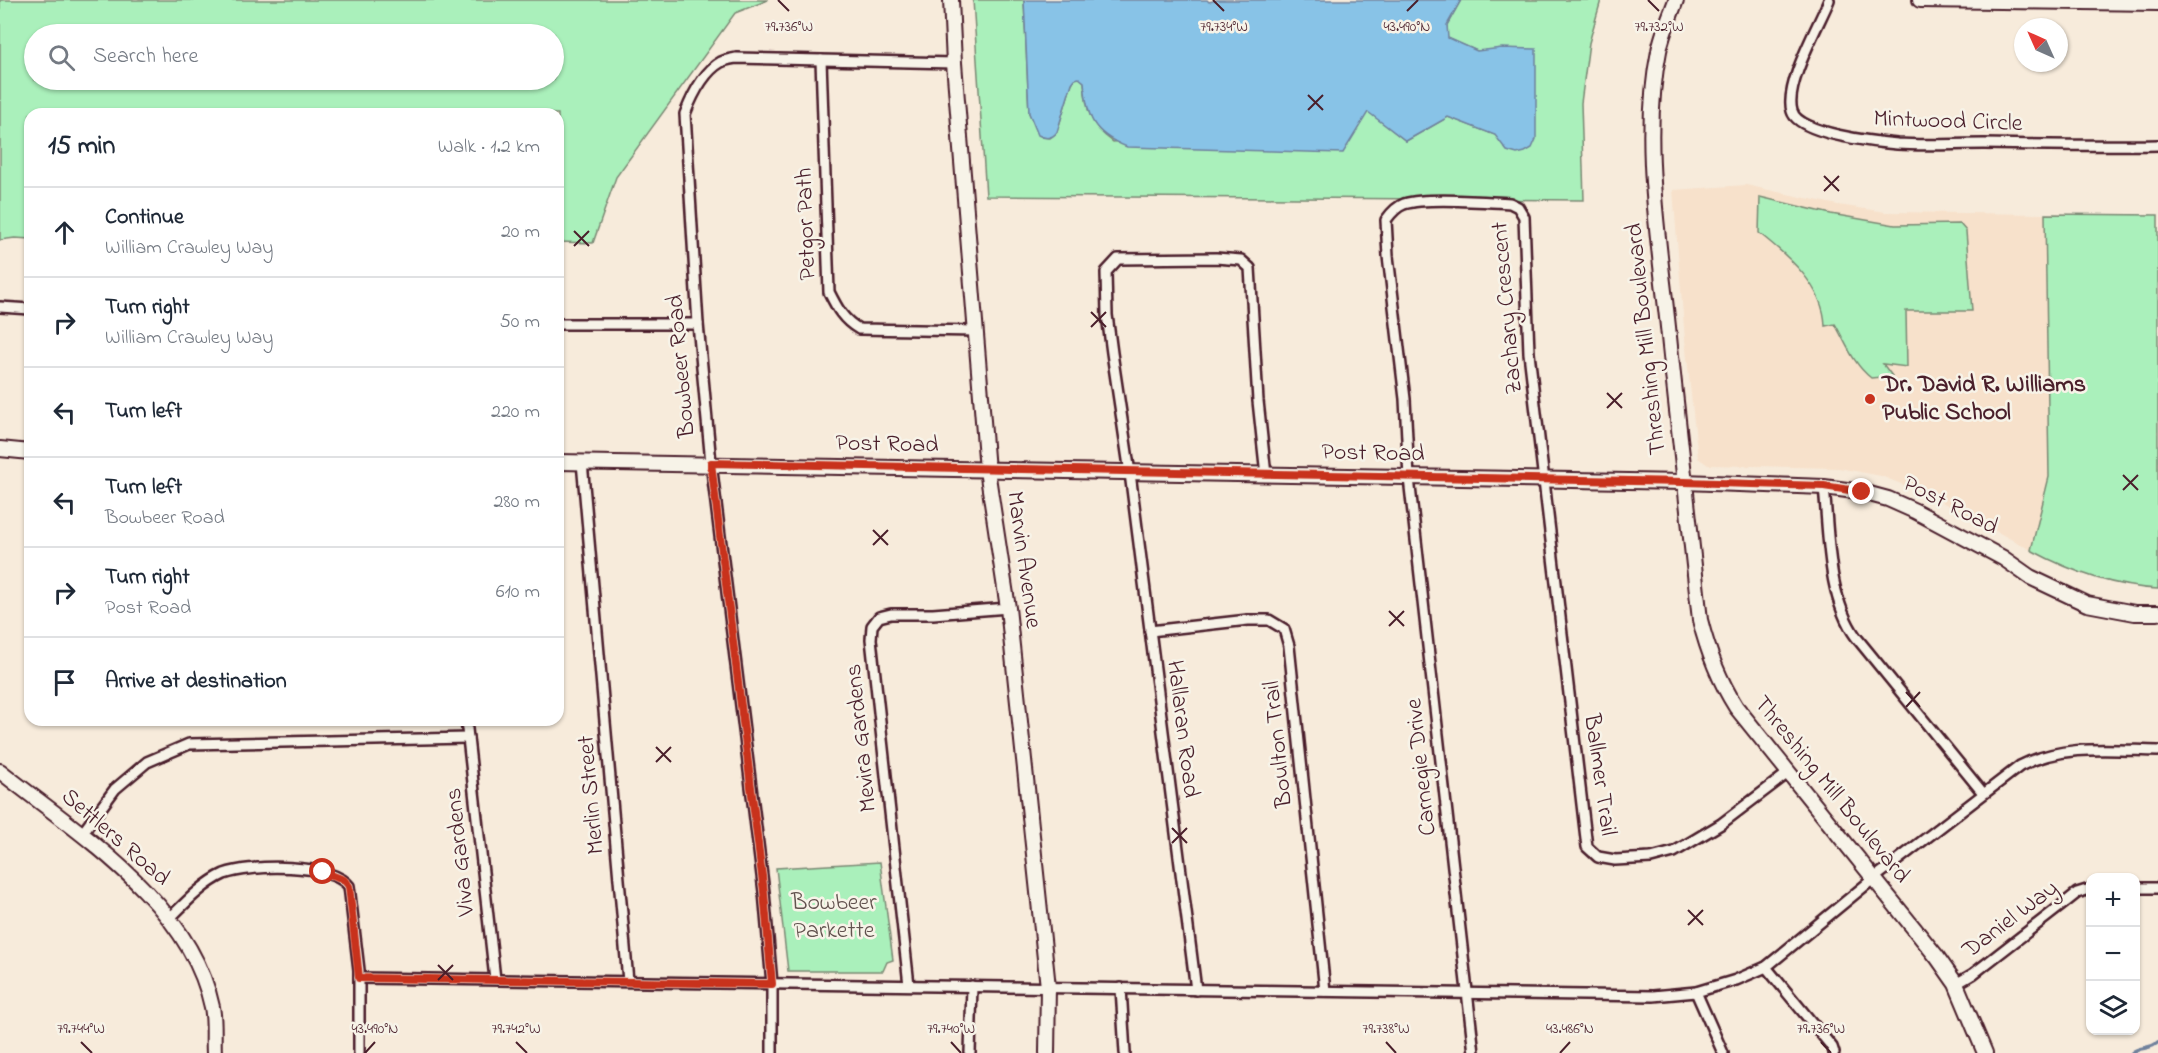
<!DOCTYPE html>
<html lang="en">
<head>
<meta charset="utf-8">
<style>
  :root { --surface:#fff; --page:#f6f6f7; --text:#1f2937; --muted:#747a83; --line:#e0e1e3 }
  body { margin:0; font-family:"Indie Flower",sans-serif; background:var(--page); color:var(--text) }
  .controls { position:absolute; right:18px; bottom:18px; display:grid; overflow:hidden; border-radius:12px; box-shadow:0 2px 4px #0004 }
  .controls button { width:54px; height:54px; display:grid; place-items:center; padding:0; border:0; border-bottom:2px solid var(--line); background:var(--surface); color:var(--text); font:30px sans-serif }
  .compass { position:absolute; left:2014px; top:18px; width:54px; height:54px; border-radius:50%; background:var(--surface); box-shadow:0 2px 4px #0004; rotate:315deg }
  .stop { position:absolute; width:18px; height:18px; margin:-14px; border:4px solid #c8321e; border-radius:50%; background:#fff }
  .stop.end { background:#c8321e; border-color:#fff; box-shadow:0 2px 6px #0008 }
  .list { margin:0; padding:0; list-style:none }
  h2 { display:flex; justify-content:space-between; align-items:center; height:78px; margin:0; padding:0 24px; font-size:26px }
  h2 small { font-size:20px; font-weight:400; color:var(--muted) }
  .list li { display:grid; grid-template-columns:39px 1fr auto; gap:18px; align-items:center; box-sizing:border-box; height:90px; padding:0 24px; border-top:2px solid var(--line) }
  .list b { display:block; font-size:22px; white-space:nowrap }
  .list p { margin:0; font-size:20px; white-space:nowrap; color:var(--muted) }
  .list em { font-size:20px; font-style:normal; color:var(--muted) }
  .icon { flex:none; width:33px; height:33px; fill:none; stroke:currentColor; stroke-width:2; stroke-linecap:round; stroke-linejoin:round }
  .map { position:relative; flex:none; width:2158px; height:1053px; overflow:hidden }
  .search { position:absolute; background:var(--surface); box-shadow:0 2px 4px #0004; left:24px; top:24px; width:540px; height:66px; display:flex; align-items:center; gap:15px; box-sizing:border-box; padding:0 21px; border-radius:33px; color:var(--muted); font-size:22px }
  .panel { position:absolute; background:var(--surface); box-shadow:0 2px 4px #0004; left:24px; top:108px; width:540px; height:618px; border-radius:18px }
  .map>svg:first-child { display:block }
  .built { fill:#f7e1cb }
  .green { fill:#aaf0bb; stroke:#7a8873; stroke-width:1.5; fill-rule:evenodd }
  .water { fill:#88c3e7; stroke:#6f819c; stroke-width:1.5 }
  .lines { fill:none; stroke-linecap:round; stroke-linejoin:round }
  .stream { stroke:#6f819c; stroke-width:4 }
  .street-casing { stroke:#4a1f2b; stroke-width:14 }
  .secondary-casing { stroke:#4a1f2b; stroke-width:18 }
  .street { stroke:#f7f3e8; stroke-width:9 }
  .secondary { stroke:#f7f3e8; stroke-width:14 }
  .route { stroke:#c8321e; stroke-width:8 }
  .ticks { fill:none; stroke:#4a1f2b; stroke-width:2 }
  .poi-dot { fill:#c8321e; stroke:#f7f3e8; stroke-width:2 }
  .labels { text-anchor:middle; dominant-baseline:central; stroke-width:5; stroke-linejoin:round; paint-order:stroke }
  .street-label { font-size:24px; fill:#4a1f2b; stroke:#f7f3e8 }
  .poi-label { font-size:24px; font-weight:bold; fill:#4a1f2b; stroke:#f7f3e8; text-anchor:start }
  .park-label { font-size:24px; fill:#62534f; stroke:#f7f3e8 }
  .ticks-label { font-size:15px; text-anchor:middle; fill:#4a1f2b; stroke:#f7f3e8; stroke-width:5; stroke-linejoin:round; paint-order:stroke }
</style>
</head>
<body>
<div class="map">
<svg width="2158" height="1053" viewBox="0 0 2158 1053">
  <rect width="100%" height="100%" fill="#f7ebdb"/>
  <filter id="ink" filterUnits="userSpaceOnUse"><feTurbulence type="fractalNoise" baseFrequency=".0167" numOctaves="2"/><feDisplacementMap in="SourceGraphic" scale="12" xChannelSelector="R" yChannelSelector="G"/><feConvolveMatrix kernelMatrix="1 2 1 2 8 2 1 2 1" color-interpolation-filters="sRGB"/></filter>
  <g filter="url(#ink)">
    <!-- built -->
    <path class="built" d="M1746,185L1838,205L1886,212L2045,214L2049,477L2031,550L1929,495L1881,476L1839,468L1708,465L1698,458L1685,340L1673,190Z"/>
    <!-- green -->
    <g class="green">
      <path d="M0,0H768L735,13L616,177L593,243L558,242V114H30V239L15,238L0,240ZM34,34H554V80H34Z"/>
      <path d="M973,0H1024L1029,113L1042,137L1050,138L1057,132L1072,83L1075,79L1079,77L1084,82C1086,109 1089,125 1113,142L1368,111L1406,141L1448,117L1495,135L1496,50L1477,51L1447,38V25L1461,0H1601L1589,43L1581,103L1584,200L986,196Z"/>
      <path d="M1760,197L1831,214L1895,225L1960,224L1966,231L1972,311H1906L1907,367L1883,364L1892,376L1871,378C1853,364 1846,343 1835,324L1825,326C1824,286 1788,256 1759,233Z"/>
      <path d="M2045,214L2158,215V589C2113,587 2070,571 2031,550L2049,477Z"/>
      <path d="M880,862L893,960L887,962L883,971H788L776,868Z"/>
    </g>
    <!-- water -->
    <path class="water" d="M1024,0H1207L1209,2L1217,0H1461L1447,25L1448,38L1477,51L1502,48L1536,49V139L1532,148L1525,152L1517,154L1507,151L1495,135L1448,117L1406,141L1368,112L1343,153L1127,147C1092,133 1087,117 1084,82L1079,78L1075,79L1072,83L1057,132C1052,139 1045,139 1038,135L1029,113Z"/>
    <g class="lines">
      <!-- stream -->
      <path class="stream" d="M2132,1053C2139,1046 2151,1050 2158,1042"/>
      <defs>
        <g id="street">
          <path d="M1829,0C1819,25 1784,85 1792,111C1798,134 1876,142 1897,144C1926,146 1955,144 1984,144C2042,145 2100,146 2158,145"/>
          <path d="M821,60L829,292C837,308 843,320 859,329L977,331"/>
          <path d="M0,307L30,309"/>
          <path d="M558,324H698"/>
          <path d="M582,462L628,981"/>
          <path d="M1824,487C1829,535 1827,596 1856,637L1983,793"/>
          <path d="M1150,631L1248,620H1269L1284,629L1289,646L1325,991"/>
          <path d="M466,720L495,979"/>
          <path d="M81,835L115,789L147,762L189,744L468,738"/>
          <path d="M2136,888H2158"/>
          <path d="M170,918C186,902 204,883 224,874C250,864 332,863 349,886L359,970V1053"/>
          <path d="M1766,967L1832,1047L1834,1053"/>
          <path d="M359,978L1653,996L1696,992L1736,980L1766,967L1873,879L2020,766C2063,744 2111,750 2158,751"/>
          <path d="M1956,984L1973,974L2067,901L2077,893L2090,889"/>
          <path d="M909,985L871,639L872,626L879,617L891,614H933L1008,608"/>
          <path d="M1121,988L1125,1053"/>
          <path d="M1196,990L1130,473L1112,353L1107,315L1106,272L1118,259L1216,258L1241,260L1250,268L1258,401L1266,475"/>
          <path d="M1696,992L1723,1053"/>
          <path d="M772,1053V984L764,892L711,463L698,324L685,114C692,96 703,72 721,62C725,60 731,59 736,58L954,63"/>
          <path d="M970,1053L972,986"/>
          <path d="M1474,1053L1409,478L1405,399L1388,256L1386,220C1391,213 1396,207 1404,204C1427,197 1483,202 1510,203L1518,207L1524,217L1529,353L1587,847L1598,857L1615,860L1651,858L1674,852L1721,824L1788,773"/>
        </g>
        <g id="secondary">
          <path d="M951,0L954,63L987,470L1008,608L1048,987L1047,1053"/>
          <path d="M1676,0C1670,17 1662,34 1659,51C1641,137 1659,240 1668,327C1678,425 1689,523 1700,620C1708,652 1719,680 1736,707L1937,957L1956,984L1985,1053"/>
          <path d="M1920,0L2158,3"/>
          <path d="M0,449L30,452"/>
          <path d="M558,462L1684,482L1824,487L1862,492L1888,499L1915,511L2003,558L2030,577L2087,604L2135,613H2158"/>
          <path d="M0,771C79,834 190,902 212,1007C215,1022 213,1038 214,1053"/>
        </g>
      </defs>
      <!-- street casing -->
      <use href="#street" class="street-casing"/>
      <!-- secondary casing -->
      <use href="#secondary" class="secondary-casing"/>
      <!-- street -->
      <use href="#street" class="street"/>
      <!-- secondary -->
      <use href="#secondary" class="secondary"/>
    </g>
  </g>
  <g class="lines" filter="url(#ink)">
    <!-- route -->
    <path class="route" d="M323,872L344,880L349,886L359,978L772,984L764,892L711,463L1684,482L1824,486L1862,492"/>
  </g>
  <!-- ticks -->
  <path class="ticks" d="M778,0L789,11M1213,0L1224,11M1648,0L1659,11M1407,11L1418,0M1308,95L1323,110M1308,110L1323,95M1824,176L1839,191M1824,191L1839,176M574,231L589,246M574,246L589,231M1091,312L1106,327M1091,327L1106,312M1607,393L1622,408M1607,408L1622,393M2123,475L2138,490M2123,490L2138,475M873,530L888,545M873,545L888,530M1389,611L1404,626M1389,626L1404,611M1906,692L1920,707M1906,707L1920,692M656,747L671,762M656,762L671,747M1172,828L1187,843M1172,843L1187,828M1688,910L1703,925M1688,925L1703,910M438,965L453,980M438,980L453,965M81,1042L92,1053M516,1042L527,1053M951,1042L961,1053M1386,1042L1396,1053M1821,1042L1831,1053M365,1053L375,1042M1560,1053L1570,1042"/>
  <!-- markers -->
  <circle class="poi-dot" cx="1870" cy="399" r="6"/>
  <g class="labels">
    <!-- street labels -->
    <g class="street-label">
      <text transform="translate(1948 122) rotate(2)">Mintwood Circle</text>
      <text transform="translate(807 224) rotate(-92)">Petgor Path</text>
      <text transform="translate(1508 308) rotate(-95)">Zachary Crescent</text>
      <text transform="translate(1647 339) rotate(-96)">Threshing Mill Boulevard</text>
      <text transform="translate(682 366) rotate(-95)">Bowbeer Road</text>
      <text transform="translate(887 445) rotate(1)">Post Road</text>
      <text transform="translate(1373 454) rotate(1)">Post Road</text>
      <text transform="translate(1950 506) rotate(27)">Post Road</text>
      <text transform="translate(1023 560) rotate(82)">Marvin Avenue</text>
      <text transform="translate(1182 729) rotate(83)">Hallaran Road</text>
      <text transform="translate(862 738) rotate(-96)">Mevira Gardens</text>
      <text transform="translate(1279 744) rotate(-96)">Boulton Trail</text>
      <text transform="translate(1422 767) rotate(-96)">Carnegie Drive</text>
      <text transform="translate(1599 775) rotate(82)">Ballmer Trail</text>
      <text transform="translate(1831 790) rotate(51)">Threshing Mill Boulevard</text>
      <text transform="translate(592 795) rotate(-95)">Merlin Street</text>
      <text transform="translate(115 838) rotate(41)">Settlers Road</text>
      <text transform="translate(461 852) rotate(-96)">Viva Gardens</text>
      <text transform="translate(2011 920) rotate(-37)">Daniel Way</text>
    </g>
    <!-- poi labels -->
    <g class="poi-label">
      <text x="1882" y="385">Dr. David R. Williams<tspan x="1882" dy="28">Public School</tspan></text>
    </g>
    <!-- park labels -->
    <g class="park-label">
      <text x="834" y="903">Bowbeer<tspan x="834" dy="28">Parkette</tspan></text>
    </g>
  </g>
  <g class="ticks-label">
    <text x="789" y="31">79.736°W</text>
    <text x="1224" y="31">79.734°W</text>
    <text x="1407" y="31">43.490°N</text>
    <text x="1659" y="31">79.732°W</text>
    <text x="375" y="1033">43.490°N</text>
    <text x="1570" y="1033">43.486°N</text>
    <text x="81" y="1033">79.744°W</text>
    <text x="516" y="1033">79.742°W</text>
    <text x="951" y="1033">79.740°W</text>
    <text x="1386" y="1033">79.738°W</text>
    <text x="1821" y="1033">79.736°W</text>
  </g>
</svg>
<div class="controls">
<button>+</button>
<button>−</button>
<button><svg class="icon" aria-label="layers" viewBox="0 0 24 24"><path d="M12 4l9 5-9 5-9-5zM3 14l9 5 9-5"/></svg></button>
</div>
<svg class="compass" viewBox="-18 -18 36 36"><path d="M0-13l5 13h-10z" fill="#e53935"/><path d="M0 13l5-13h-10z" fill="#747a83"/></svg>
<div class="stop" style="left:323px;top:872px"></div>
<div class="stop end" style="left:1862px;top:492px"></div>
<div class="search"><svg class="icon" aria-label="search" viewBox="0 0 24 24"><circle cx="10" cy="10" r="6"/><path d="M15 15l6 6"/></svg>Search here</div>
<section class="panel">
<h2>15 min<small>Walk · 1.2 km</small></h2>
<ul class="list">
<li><svg class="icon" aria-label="ahead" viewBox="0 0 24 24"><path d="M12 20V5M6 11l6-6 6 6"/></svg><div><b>Continue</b><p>William Crawley Way</p></div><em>20 m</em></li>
<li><svg class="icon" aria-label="right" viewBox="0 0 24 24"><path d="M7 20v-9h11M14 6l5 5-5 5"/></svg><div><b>Turn right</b><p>William Crawley Way</p></div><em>50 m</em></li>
<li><svg class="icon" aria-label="left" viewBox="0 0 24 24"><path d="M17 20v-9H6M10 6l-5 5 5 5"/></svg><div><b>Turn left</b></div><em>220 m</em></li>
<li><svg class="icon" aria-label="left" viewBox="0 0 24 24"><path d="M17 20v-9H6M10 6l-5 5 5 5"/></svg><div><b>Turn left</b><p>Bowbeer Road</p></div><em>280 m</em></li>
<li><svg class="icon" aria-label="right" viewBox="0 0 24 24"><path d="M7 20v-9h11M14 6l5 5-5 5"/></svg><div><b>Turn right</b><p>Post Road</p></div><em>610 m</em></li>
<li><svg class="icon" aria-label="arrive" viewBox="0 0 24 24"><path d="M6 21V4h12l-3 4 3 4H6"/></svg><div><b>Arrive at destination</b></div></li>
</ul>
</section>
</div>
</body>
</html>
